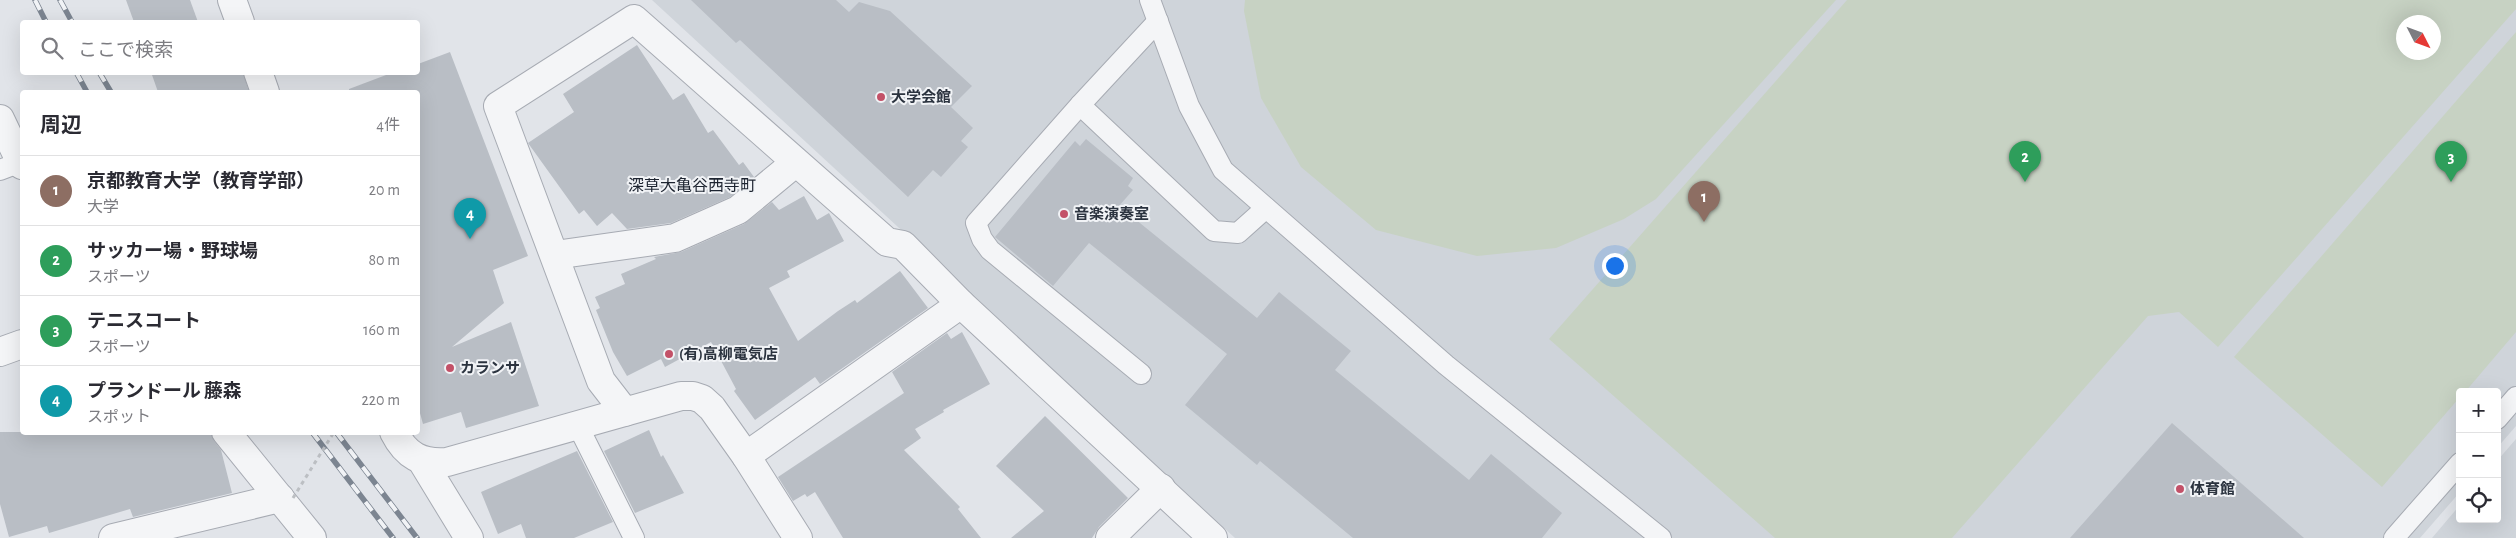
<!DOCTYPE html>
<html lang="ja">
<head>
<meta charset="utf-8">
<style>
  :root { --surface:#fff; --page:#f7f7f7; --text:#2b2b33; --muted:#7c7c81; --line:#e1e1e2; --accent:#c35168 }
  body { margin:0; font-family:"Alegreya Sans","Noto Sans JP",sans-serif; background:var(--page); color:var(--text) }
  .controls { position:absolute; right:15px; bottom:15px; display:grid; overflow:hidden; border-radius:5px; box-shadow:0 5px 20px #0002 }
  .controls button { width:45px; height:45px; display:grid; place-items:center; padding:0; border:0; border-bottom:1px solid var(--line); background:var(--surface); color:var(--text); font:25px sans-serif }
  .compass { position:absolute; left:2396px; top:15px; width:45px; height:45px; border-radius:50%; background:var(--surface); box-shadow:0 5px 20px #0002; rotate:132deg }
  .you { position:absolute; left:1614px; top:265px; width:18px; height:18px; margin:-12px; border:4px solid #fff; border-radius:50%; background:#1a73e8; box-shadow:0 0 0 8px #1a73e833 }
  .badge { display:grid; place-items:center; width:32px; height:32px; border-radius:50%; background:var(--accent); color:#fff; font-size:16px; font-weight:700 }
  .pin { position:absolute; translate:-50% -41px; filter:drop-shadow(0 1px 2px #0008) }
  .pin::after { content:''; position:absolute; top:26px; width:18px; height:15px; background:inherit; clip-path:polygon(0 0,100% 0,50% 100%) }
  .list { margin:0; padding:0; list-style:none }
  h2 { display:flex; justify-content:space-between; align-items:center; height:65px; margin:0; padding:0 20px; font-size:21px }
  h2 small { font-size:16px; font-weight:400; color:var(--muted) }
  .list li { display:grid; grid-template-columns:32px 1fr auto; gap:15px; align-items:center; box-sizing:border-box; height:70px; padding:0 20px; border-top:1px solid var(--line) }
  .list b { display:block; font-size:19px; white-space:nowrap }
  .list p { margin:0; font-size:16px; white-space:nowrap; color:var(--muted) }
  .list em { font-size:16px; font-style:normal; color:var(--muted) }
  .icon { flex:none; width:28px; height:28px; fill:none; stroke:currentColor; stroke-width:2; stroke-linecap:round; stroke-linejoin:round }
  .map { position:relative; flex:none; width:2516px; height:538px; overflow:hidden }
  .search { position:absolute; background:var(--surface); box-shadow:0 5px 20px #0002; left:20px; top:20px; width:400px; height:55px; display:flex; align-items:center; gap:12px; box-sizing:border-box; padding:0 18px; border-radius:5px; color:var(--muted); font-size:19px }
  .panel { position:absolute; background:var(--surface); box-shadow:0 5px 20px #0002; left:20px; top:90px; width:400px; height:345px; border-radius:5px }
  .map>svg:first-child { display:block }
  .built { fill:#cfd4da; fill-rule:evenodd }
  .green { fill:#c7d2c3; fill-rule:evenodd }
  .building { fill:#b9bec5 }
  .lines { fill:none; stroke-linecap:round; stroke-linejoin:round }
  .lane-casing { stroke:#a7abb3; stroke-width:22 }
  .street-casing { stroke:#a7abb3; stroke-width:30 }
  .lane { stroke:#f4f5f7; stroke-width:20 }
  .street { stroke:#f4f5f7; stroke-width:28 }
  .rail-casing { stroke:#7c8591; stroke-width:5.5 }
  .rail { stroke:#f1f3f6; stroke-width:4; stroke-dasharray:11; stroke-linecap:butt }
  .path-bridge { stroke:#bcbfc3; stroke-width:3; stroke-dasharray:4 4; stroke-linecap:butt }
  .poi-dot { fill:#c35168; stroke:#f1f3f6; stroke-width:2 }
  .labels { text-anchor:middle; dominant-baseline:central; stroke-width:4; stroke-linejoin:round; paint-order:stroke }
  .poi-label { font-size:15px; font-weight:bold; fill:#2b333f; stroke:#f1f3f6; text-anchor:start }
  .neighbourhood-label { font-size:16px; fill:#1d2430; stroke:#f1f3f6 }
</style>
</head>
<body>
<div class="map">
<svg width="2516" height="538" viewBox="0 0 2516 538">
  <rect width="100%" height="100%" fill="#e1e4e9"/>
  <!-- built -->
  <g class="built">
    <path d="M652,0H2516V426L2497,448V392H2460V492L2420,538H1235ZM2404,22H2434V52H2404Z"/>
    <path d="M2516,439V538H2432L2460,505V519H2497V461Z"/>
  </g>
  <!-- green -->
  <g class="green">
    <path d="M1245,0H1836L1656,199L1624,219L1556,248L1477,256L1376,230L1301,167L1261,98L1244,11Z"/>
    <path d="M1847,0H2516V9L2218,347L2179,312L2148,316L1952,538H1775L1549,339ZM2434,22V52H2404V22Z"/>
    <path d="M2516,32V332L2465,392H2460V397L2382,487L2234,357Z"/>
  </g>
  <!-- building -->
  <g class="building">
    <path d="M126,0H190L198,22H134Z"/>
    <path d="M691,0H836L849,12L859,2L890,11L972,86L951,107L973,128L961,141L968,147L941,177L933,170L908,197L740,40L736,43Z"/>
    <path d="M637,45L673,100L684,93L708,133L713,130L739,165L743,162L754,177L730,197L671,223L627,229L612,213L597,226L584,210L579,214L528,143L574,112L563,94Z"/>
    <path d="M450,52L528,256L493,270L504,303L452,347L511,322L539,406L466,428L461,412L423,424L418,406V92H349V89L394,72H418V64Z"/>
    <path d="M151,72H243L249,92H158Z"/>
    <path d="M1086,139L1133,178L1128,186L1133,190L1119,206L1257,318L1279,292L1351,351L1335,370L1469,480L1491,454L1562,513L1542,538H1353L1260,461L1257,465L1185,405L1227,354L1089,243L1053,286L995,237L1075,141L1080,146Z"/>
    <path d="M804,196L817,220L829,213L844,241L787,271L790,277L769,288L798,341L838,311L855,300L857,303L900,271L928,308L820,384L815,377L755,420L734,391L736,389L711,342L665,367L661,359L627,376L613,352L596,310L600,308L595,297L625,284L621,274L656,259L654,257L681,252L744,224L772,202L779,210Z"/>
    <path d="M962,332L990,384L943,410L944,412L915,429L921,438L904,450L960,507L958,509L981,538H843L815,492L807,497L805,494L793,501L778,477L904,393L892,372L947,333L951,339Z"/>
    <path d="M1045,416L1128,498L1099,527L1092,538H1011L1044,511L996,466Z"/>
    <path d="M2172,423L2304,538H2070Z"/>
    <path d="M649,430L661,457L663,455L684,493L635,513L604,451Z"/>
    <path d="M0,432H211L214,441L221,450L232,493L133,517L130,509L49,533L47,526L9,537L0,504Z"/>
    <path d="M577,451L613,522L574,538H526L521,524L498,534L481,492Z"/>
  </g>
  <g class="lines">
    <defs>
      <g id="lane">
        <path d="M1150,0L1189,106L1223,170L1446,365L1661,538"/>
        <path d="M1080,105L1214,231L1238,233L1266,208"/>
        <path d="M0,170L21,162"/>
        <path d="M1141,374L990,250L982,239L976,223L1080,105L1158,21"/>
        <path d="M2497,419L2516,397"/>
        <path d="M578,426L634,538"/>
        <path d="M2394,538L2460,463"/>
      </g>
      <g id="street">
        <path d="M232,0L240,22"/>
        <path d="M258,72L265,92"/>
        <path d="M0,119L22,165"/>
        <path d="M555,255L675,238L738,210L795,163"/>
        <path d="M961,304L1213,538"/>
        <path d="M0,352L22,344"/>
        <path d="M625,412L601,381L498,106L634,19L887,242L903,245L961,304L746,456"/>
        <path d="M226,432L312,538"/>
        <path d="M394,432C406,456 422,464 447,462L681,396H693L702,399L712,408L746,456L798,538"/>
        <path d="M422,461L469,538"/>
        <path d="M113,538L280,498"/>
        <path d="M1110,538L1161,488"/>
      </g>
    </defs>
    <!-- lane casing -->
    <use href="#lane" class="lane-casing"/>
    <!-- street casing -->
    <use href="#street" class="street-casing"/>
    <!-- lane -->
    <use href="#lane" class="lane"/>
    <!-- street -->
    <use href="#street" class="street"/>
    <defs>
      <g id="rail">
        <path d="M35,0L46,22"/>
        <path d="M60,0L72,22"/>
        <path d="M76,72L87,92"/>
        <path d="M99,72L111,92"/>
        <path d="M312,432L393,538"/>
        <path d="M336,432L417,538"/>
      </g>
    </defs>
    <!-- rail casing -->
    <use href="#rail" class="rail-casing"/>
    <!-- rail -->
    <use href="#rail" class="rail"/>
    <!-- path-bridge -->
    <path class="path-bridge" d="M293,498L334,432"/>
  </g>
  <!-- markers -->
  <g class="poi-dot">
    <circle cx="881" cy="97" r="5"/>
    <circle cx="1064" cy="214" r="5"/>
    <circle cx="669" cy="354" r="5"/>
    <circle cx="450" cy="368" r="5"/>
    <circle cx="2180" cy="489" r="5"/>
  </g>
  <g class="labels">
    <!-- poi labels -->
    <g class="poi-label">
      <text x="891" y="97">大学会館</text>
      <text x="1074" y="214">音楽演奏室</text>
      <text x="679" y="354">(有)高柳電気店</text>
      <text x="460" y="368">カランサ</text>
      <text x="2190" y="489">体育館</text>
    </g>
    <!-- neighbourhood labels -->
    <g class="neighbourhood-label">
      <text x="692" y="186">深草大亀谷西寺町</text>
    </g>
  </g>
</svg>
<div class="controls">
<button>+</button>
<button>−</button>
<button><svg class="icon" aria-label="locate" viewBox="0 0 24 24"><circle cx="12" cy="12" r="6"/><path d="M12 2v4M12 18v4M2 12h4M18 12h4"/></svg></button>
</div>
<svg class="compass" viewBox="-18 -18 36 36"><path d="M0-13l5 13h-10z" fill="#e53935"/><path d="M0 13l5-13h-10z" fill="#7c7c81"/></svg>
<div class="you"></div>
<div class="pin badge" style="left:1704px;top:222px;background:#8d6e63">1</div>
<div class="pin badge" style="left:2025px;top:182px;background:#2e9e5b">2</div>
<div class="pin badge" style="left:2451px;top:182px;background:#2e9e5b">3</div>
<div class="pin badge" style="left:470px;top:239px;background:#0f9aa8">4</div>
<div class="search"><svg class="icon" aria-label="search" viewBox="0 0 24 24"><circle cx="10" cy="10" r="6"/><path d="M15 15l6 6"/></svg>ここで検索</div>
<section class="panel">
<h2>周辺<small>4件</small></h2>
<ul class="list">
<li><span class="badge" style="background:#8d6e63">1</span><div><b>京都教育大学（教育学部）</b><p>大学</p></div><em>20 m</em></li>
<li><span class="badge" style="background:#2e9e5b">2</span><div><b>サッカー場・野球場</b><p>スポーツ</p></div><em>80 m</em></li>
<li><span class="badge" style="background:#2e9e5b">3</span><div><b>テニスコート</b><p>スポーツ</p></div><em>160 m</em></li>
<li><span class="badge" style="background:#0f9aa8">4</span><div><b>プランドール 藤森</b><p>スポット</p></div><em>220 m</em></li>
</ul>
</section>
</div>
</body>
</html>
